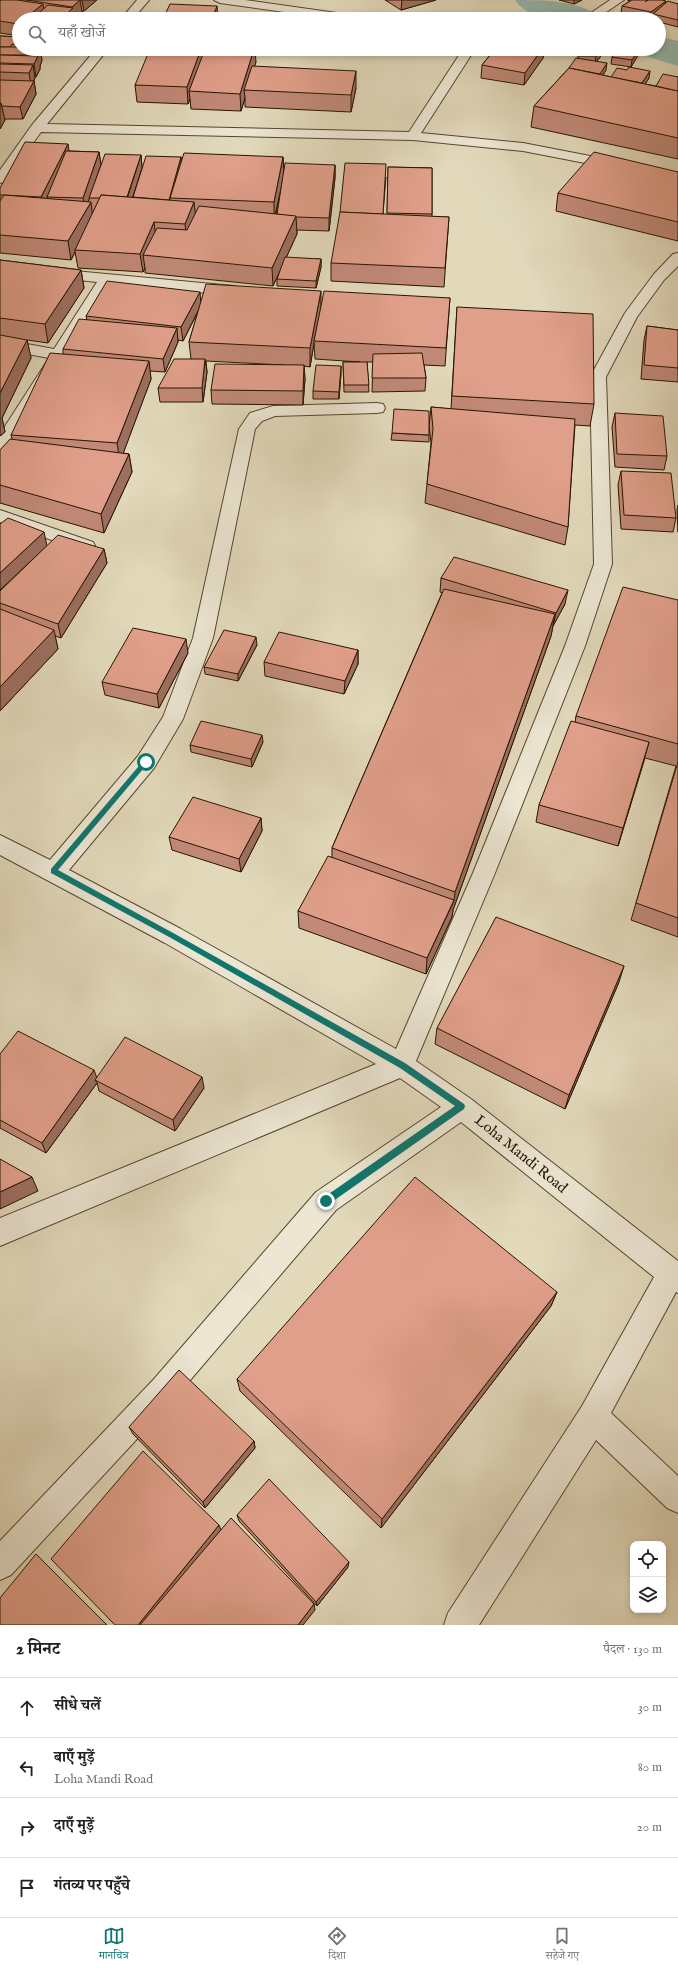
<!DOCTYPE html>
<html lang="hi">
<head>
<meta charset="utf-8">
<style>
  :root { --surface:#fff; --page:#f2f2f2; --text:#202124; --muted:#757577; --line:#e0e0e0; --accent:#0f766e }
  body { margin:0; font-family:"IM FELL English","Noto Serif Devanagari",serif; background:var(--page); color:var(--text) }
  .controls { position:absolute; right:12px; bottom:12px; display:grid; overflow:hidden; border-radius:8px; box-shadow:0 2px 6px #0003 }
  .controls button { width:36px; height:36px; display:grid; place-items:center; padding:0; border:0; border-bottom:1px solid var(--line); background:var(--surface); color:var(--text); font:20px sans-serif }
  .stop { position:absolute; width:12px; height:12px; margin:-9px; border:3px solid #0f766e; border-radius:50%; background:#fff }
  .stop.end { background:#0f766e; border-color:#fff; box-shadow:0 1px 4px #0008 }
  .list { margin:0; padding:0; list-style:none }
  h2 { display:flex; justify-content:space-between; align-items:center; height:52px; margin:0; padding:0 16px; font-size:17px }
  h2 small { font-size:13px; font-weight:400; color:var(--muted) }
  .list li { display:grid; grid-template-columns:26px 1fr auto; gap:12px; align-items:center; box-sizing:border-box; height:60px; padding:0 16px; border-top:1px solid var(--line) }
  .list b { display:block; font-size:15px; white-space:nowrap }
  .list p { margin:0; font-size:13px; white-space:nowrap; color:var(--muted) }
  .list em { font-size:13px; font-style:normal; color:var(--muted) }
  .icon { flex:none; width:22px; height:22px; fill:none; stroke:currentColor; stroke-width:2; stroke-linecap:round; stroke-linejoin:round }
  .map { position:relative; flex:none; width:678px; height:1625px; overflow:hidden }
  .search { position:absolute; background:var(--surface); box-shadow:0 2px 6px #0003; left:12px; right:12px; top:12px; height:44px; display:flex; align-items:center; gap:10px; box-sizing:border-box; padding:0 14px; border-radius:22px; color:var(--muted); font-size:15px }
  .sheet { height:292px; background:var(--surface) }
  nav { display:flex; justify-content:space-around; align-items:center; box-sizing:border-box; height:56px; border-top:1px solid var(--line); background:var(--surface); font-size:11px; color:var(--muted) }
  nav a { display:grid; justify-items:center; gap:2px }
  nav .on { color:var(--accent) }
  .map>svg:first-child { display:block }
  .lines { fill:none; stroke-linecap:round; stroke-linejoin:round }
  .river { fill:#95bab0; fill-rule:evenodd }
  .minor-casing { stroke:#56462f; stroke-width:2 }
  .minor { fill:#ece6d3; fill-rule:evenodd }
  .wall { fill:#c18977; stroke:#271500; fill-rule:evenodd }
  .shaded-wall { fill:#9d6f61; stroke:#271500 }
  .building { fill:#e09f8a; stroke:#271500 }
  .route { fill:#0f766e }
  .labels { text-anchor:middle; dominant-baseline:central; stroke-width:3.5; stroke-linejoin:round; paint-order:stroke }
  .street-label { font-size:15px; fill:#271500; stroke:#ece6d3 }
</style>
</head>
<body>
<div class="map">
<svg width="678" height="1625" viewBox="0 0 678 1625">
  <rect width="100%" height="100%" fill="#e2d9bb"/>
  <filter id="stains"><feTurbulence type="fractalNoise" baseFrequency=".005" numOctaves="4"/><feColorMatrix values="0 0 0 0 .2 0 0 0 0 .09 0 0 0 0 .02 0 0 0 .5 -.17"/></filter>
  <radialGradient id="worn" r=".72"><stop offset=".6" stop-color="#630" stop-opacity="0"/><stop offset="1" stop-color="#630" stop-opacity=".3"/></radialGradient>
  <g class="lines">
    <!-- river -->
    <g class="river">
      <path d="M515,0C541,0 584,0 601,19C574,19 532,25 515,0Z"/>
      <path d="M659,36L678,41V66L645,56L640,49H659Z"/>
    </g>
    <defs>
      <g id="minor">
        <path d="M137,0H149L133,19H121Z"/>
        <path d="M214,0H245L358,16L364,19H333L220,3Z"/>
        <path d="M610,0H624L596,19H582Z"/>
        <path d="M96,49H108L47,124L409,132L463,49H475L421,133L523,143L616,161L621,162L623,165L621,168L616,169L523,151L413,140L41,132L5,182L0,183V170L32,125Z"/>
        <path d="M678,253V266L664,280L637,317L606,377L612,564L585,646L495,873L416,1061L471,1099L678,1261V1293L676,1292L611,1413L678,1476V1513L667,1508L596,1440L479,1625H444L448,1613L582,1406L654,1277L461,1122L336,1210L174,1399L11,1575L0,1580V1541L154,1379L316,1192L441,1107L400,1078L0,1246V1218L376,1064L165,943L0,855V835L50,860L138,756L163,717L193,638L239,429L250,413L273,406L377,403L383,404L385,408L383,412L377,413L275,416L262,421L255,429L213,638L183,719L154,768L69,870L181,929L396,1049L473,873L565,646L594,564L590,377L625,313L654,274L673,254Z"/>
        <path d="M0,264L234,286L239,288L242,291L239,294L234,296L111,283L9,448L6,452L0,453V434L49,358L0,349V339L54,349L97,282L0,272Z"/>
        <path d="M0,510L93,542L95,546L93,550L86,552L0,522Z"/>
      </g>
    </defs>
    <!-- minor casing -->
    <use href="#minor" class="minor-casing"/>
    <!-- minor -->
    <use href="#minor" class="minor"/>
  </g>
  <!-- wall -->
  <g class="wall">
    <path d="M0,0H97L84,11H82V12L75,18V19H19V36L0,33Z"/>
    <path d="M385,0H436L401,10Z"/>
    <path d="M559,0H582L574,4Z"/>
    <path d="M628,0H662L665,4H678V27L659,22V19H652L653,17L650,19L621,13L622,6L630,1H628Z"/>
    <path d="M0,36L19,37V49H48L47,52H40L42,60L40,66V69L36,77H35L34,81L36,94L23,119H5V120L0,129Z"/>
    <path d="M495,49H544L543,58L524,85L481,78L482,65Z"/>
    <path d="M584,49H606L605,51L597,61L606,70L603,75L611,77L649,78L645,84L656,86L678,77V159L531,127L534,106L578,58V56Z"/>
    <path d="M640,52L631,67L611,64L612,57Z"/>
    <path d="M256,62L254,66L356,88L351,112L245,107V98L241,111L191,109L190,99L188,104L137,102L135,85Z"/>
    <path d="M69,151L99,152L101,165L141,155L142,167L181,157V162L283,157L284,173L335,165V178L329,231L297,230V234L286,258L321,259V267L316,288L277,286V279L281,269L273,286L145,273V268L143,272L78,268L75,252L71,260L0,253V188ZM283,181L277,214H276Z"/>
    <path d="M388,167L432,168V217H449L444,287L331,281V263L386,177L383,214L387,215Z"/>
    <path d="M678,172V241L556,211L558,193Z"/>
    <path d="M0,260L81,270L84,288L48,343L27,340L31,358L2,418L5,432L0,436Z"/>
    <path d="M450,298L445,366L424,365L426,378L425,391L372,392L373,362H367L369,392H344L343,362H360L315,359L314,343L310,367L304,366L305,379L303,405L212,404L211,390L284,365L206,361L207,372L203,402H160L158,388L191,359L189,342L198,312L183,341L178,340V342L165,372L150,371L151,379L123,453L129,454L132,472L104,533L0,503V450L12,439L11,435L63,354V349L87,320L86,316L201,302L321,307Z"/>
    <path d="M457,307L594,404L590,426L575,425L568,527L565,545L425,503L427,484L431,443L429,426L431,407L451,409Z"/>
    <path d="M647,326L678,330V382L641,379L644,340Z"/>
    <path d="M341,373L339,399H313V391Z"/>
    <path d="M615,413L667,456L664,470L615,467L612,427Z"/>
    <path d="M392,433L429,435V442L391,440Z"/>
    <path d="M621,471L676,518L673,532L621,529L618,485Z"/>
    <path d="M678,505V532L677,510Z"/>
    <path d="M1,524L47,546L104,549L107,563L61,638L55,636L58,649L0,711V591Z"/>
    <path d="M441,578L565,604L553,626L551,636L453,910L452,917L426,974L299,928L298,911L332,857V848L442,593L440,592Z"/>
    <path d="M678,600V937L631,920L676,766L645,758L618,846L536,822L539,805L575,722L576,716Z"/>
    <path d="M257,645L238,681L205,674L204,667Z"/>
    <path d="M358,650V664L344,694L265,676L264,662Z"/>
    <path d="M188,653L159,708L105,695L102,682Z"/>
    <path d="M263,742L252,767L191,752L190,745Z"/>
    <path d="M261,818L262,831L241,872L172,850L169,837Z"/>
    <path d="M619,982L565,1109L435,1044L437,1028Z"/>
    <path d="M0,1054L97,1078L204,1088L175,1131L99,1091L97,1083L46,1153L0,1128Z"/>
    <path d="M557,1292L551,1306L381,1528L240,1391L237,1379Z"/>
    <path d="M129,1427L254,1441L255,1448L205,1508L133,1434Z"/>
    <path d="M237,1515L348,1567L317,1606L239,1521Z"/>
  </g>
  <!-- shaded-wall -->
  <g class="shaded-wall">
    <path d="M80,0L82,12L75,18V19H61L72,9V7Z"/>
    <path d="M82,0H97L84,11Z"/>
    <path d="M402,0H436L401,10Z"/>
    <path d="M574,0H582L574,4Z"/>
    <path d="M666,1L664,7L653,14V17L650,19L651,12Z"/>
    <path d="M43,4L45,16L41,19H24Z"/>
    <path d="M217,6L218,19H212Z"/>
    <path d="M39,49H40L42,60L40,66V69L36,77L34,64L37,58V55Z"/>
    <path d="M201,49H208L189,91L190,99L188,104L187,87Z"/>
    <path d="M254,49H255L256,62L247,90H244L245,98L241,111L240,94Z"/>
    <path d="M542,49H544L543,58L524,85L525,73Z"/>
    <path d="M602,49H606L605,51L595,63L596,56Z"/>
    <path d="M639,49H641L640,52L631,67L632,60Z"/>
    <path d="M607,63L606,70L596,85L597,78Z"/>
    <path d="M33,65L35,78L31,86L29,73Z"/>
    <path d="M356,71V88L351,112V95Z"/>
    <path d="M650,71L649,78L638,95L639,88Z"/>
    <path d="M34,81L36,94L23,119L20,107Z"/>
    <path d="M1,103L5,120L0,129V105Z"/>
    <path d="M68,144L70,157L47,197L48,202L41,197Z"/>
    <path d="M99,152L101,165L85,211L83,198Z"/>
    <path d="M141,155L142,168L128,212L127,199Z"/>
    <path d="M181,157L182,170L170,198L171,211L169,200Z"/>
    <path d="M283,157L284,175L274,220V202Z"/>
    <path d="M335,165V178L329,231V218Z"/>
    <path d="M91,202L93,220L75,250V252L71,260L68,241Z"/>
    <path d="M194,202L196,220L187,242L185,224Z"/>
    <path d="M296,216L297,234L273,286L272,268Z"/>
    <path d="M154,222L156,240L143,255L145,268L143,272L140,254Z"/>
    <path d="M321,259V267L316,288V281Z"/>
    <path d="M81,270L84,288L48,343L45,324Z"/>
    <path d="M321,291V310L314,341V343L310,367V348Z"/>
    <path d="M200,292L201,305L183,341L181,327Z"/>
    <path d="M177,328L178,342L165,372L163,359Z"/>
    <path d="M27,340L31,358L2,418L5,432L0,436V393Z"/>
    <path d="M205,359L207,372L203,402L202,388Z"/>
    <path d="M149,361L151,379L120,462L117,443Z"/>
    <path d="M304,365L305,379L303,405V391Z"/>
    <path d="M341,366V373L339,399V392Z"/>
    <path d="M129,454L132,472L104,533L101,514Z"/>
    <path d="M44,532L47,546L0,590V573Z"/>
    <path d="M104,549L107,563L61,638L58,624Z"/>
    <path d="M568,590L565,604L553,626L556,613Z"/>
    <path d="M555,614L551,636L453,910L452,917L426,974L427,958L454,901L455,892Z"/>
    <path d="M54,630L58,649L0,711V687Z"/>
    <path d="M256,637L257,645L238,681V674Z"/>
    <path d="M186,639L188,653L159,708L157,694Z"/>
    <path d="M358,650V664L344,694L345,681Z"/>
    <path d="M262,735L263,742L252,767L251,759Z"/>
    <path d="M649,742L644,760L618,846L623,828Z"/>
    <path d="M261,818L262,831L241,872L239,859Z"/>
    <path d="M624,966L619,982L565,1109L569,1095Z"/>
    <path d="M94,1070L98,1081L95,1080L97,1083L46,1153L42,1143Z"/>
    <path d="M202,1077L204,1088L175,1131L173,1120Z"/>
    <path d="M32,1177L38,1191L0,1209V1192Z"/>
    <path d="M557,1292L551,1306L381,1528L382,1519Z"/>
    <path d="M254,1441L255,1448L205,1508L203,1502Z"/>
    <path d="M219,1525L221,1530L145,1625H138Z"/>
    <path d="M349,1562L348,1567L317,1606L316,1602Z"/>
    <path d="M314,1604L315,1610L303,1625H298Z"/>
  </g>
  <!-- building -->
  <g class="building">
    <path d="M0,0H17L43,4L24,19H19V23L18,24L0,21Z"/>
    <path d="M27,0H80L72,7Z"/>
    <path d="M632,0H647L645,2L648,0H662L666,1L651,12L622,6Z"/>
    <path d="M668,1L678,4V20L653,14Z"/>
    <path d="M170,4L217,6L212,19H163Z"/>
    <path d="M48,5L73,8L61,19H32Z"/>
    <path d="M0,36L19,37V45L12,44L10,47H0Z"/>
    <path d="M0,47H19V49H39L37,55H0Z"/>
    <path d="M150,49H201L187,87L135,85Z"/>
    <path d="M205,49H254L240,94L189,91Z"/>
    <path d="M495,49H542L525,73L482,65Z"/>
    <path d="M584,49H602L596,56H578Z"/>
    <path d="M618,49H639L632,60L612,57Z"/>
    <path d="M0,55L38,56L34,64L0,63Z"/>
    <path d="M576,58L607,63L600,74L569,68Z"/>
    <path d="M0,64L33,65L29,73L0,72Z"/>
    <path d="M252,66L356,71L351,95L244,90Z"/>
    <path d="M629,67L650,71L642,83L611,77L617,68L627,70Z"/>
    <path d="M569,68L678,91V138L534,106Z"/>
    <path d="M663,74L678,77V91L656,86Z"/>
    <path d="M0,80L34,81L20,107L2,106L1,103H0Z"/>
    <path d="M25,142L68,144L41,197L4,195H0V188Z"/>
    <path d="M66,151L99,152L83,198L47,197Z"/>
    <path d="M594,152L678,172V222L558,193Z"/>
    <path d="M184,153L283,157L274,202L170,198Z"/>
    <path d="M105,154L141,155L127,197L101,195L100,198H89Z"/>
    <path d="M146,156L181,157L169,200L133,197Z"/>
    <path d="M285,163L335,165L329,218L296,217L277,214Z"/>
    <path d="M345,163L386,164L383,214L340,212Z"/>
    <path d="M388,167L432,168V214L387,213Z"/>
    <path d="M4,195L91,202L68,241L0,235V201Z"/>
    <path d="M101,195L194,202L185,224L154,222L140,254L75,250Z"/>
    <path d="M199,206L296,216L272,268L143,255L157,228L187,230Z"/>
    <path d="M340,212L449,217L445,268L331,263Z"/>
    <path d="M285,257L321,259L316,281L277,279Z"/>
    <path d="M0,260L81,270L45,324L0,318Z"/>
    <path d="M107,281L200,292L181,327L86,316Z"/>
    <path d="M206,284L321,291L310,348L189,342Z"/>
    <path d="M324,291L450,298L446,348L314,341Z"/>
    <path d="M457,307L593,314L594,404L452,396Z"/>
    <path d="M79,319L177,328L163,359L63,349Z"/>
    <path d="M647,326L678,330V368L644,365Z"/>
    <path d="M0,335L27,340L0,393Z"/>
    <path d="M50,353L149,361L117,443L11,435Z"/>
    <path d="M422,353L426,378H372L373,354Z"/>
    <path d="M174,359H205L202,388H158Z"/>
    <path d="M343,362H367L369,385H344Z"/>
    <path d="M215,364L304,365L303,391L211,390Z"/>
    <path d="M316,365L341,366L339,392L313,391Z"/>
    <path d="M431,407L575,419L568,527L427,484L433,429Z"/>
    <path d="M394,409L429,411V435L392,433Z"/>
    <path d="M615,413L663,416L667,456L617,454Z"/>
    <path d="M10,439L129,454L101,514L0,485V450Z"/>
    <path d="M621,471L671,473L676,518L624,515Z"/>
    <path d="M8,518L44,532L0,573V524Z"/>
    <path d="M58,535L104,549L58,624L0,603V591Z"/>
    <path d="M454,557L568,590L556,613L441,578Z"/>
    <path d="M623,587L678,600V744L576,716Z"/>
    <path d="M444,589L555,614L455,892L332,848Z"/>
    <path d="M0,609L54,630L0,687Z"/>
    <path d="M133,628L186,639L157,694L102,682Z"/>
    <path d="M224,630L256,637L238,674L204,667Z"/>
    <path d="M279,632L358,650L345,681L264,662Z"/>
    <path d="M201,721L262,735L251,759L190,745Z"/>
    <path d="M571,721L649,742L623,828L539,805Z"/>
    <path d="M678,762V918L636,903Z"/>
    <path d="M193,797L261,818L239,859L169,837Z"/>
    <path d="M328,856L454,900L427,958L298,911Z"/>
    <path d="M496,917L624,966L569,1095L437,1028Z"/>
    <path d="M18,1031L94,1070L42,1143L0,1120V1054Z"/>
    <path d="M125,1037L202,1077L173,1120L95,1080Z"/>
    <path d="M0,1159L32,1177L0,1192Z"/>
    <path d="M415,1177L557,1292L382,1519L237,1379Z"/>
    <path d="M179,1370L254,1441L203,1502L129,1427Z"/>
    <path d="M143,1451L219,1525L138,1625H115L51,1559Z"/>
    <path d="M269,1479L349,1562L316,1602L237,1515Z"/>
    <path d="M231,1518L314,1604L298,1625H140Z"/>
    <path d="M36,1554L107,1625H0V1598Z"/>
  </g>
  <!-- route -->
  <path class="route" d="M144,760L149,762L58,870L175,934L405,1063L464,1104L465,1106L464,1109L329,1204H323V1198L455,1106L400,1068L171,938L51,873V869Z"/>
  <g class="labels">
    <!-- street labels -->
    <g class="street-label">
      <text transform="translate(521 1154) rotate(39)">Loha Mandi Road</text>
    </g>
  </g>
  <rect width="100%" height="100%" filter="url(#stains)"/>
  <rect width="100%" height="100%" fill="url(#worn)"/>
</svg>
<div class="controls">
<button><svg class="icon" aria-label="locate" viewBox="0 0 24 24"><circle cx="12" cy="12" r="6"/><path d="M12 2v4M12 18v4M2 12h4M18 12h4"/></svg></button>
<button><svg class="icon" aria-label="layers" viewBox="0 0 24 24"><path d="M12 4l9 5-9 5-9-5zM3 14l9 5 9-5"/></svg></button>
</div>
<div class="stop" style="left:146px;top:762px"></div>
<div class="stop end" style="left:326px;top:1201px"></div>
<div class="search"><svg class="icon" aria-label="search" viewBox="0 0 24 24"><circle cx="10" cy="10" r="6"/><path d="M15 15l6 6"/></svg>यहाँ खोजें</div>
</div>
<section class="sheet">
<h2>2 मिनट<small>पैदल · 130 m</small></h2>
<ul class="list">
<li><svg class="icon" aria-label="ahead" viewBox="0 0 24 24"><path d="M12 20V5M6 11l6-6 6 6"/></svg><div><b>सीधे चलें</b></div><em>30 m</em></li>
<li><svg class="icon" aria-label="left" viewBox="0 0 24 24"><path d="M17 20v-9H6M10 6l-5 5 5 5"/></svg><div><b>बाएँ मुड़ें</b><p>Loha Mandi Road</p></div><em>80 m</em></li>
<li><svg class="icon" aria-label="right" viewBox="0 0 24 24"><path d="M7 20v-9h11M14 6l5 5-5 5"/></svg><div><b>दाएँ मुड़ें</b></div><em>20 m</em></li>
<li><svg class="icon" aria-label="arrive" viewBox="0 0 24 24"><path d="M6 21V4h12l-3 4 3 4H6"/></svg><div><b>गंतव्य पर पहुँचे</b></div></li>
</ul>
</section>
<nav>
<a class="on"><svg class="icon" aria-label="map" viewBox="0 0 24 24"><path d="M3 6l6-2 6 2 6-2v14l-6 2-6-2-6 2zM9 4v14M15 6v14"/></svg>मानचित्र</a>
<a><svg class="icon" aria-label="directions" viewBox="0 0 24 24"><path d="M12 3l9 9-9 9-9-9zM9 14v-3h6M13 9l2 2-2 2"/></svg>दिशा</a>
<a><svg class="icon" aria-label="saved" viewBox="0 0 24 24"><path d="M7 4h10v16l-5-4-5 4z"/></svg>सहेजे गए</a>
</nav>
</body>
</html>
